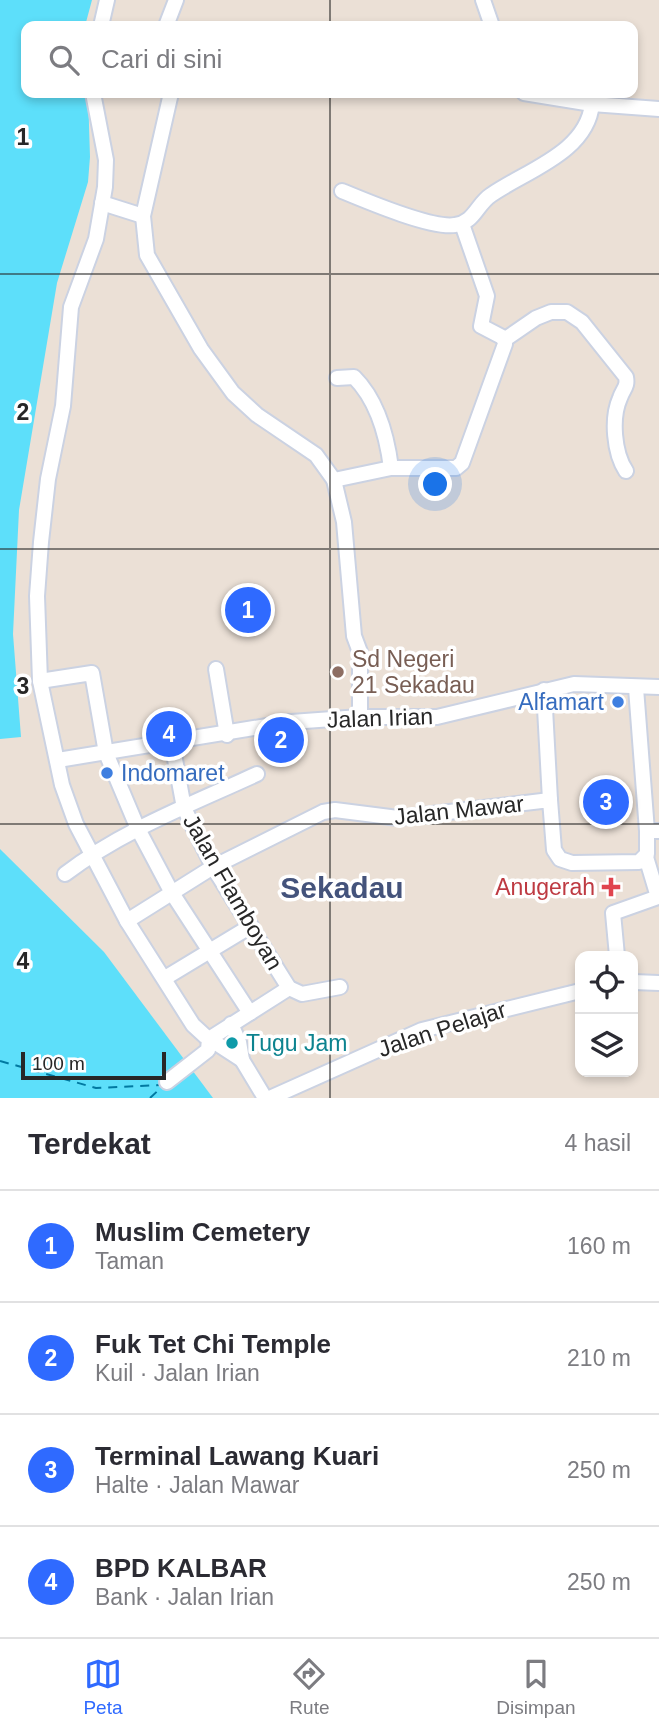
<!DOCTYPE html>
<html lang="id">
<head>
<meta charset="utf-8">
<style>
  :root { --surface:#fff; --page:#f7f7f7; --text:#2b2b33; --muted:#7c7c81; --line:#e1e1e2; --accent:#2f6aff }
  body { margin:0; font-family:Arial,sans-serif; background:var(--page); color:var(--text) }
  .controls { position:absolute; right:21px; bottom:21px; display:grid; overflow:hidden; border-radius:14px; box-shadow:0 4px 10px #0003 }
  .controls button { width:63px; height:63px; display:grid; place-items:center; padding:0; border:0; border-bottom:2px solid var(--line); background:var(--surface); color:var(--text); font:35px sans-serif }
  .scale { position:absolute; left:21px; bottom:18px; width:145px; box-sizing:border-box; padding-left:7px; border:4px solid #272727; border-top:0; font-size:19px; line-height:24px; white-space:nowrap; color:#272727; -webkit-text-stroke:5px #fff; paint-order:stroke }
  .you { position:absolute; left:436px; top:485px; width:24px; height:24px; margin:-18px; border:5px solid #fff; border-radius:50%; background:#1a73e8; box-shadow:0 0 0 10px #1a73e833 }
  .badge { display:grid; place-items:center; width:46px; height:46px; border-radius:50%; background:var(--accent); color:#fff; font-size:23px; font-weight:700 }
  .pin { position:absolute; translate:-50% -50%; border:4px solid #fff; box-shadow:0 2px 7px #0006 }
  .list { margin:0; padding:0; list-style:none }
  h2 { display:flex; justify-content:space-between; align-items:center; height:91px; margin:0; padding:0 28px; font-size:30px }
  h2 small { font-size:23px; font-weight:400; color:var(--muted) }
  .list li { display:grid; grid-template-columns:46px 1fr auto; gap:21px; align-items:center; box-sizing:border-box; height:112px; padding:0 28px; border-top:2px solid var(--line) }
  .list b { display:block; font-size:26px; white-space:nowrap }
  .list p { margin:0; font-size:23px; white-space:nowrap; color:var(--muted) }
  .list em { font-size:23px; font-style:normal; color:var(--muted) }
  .icon { flex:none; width:38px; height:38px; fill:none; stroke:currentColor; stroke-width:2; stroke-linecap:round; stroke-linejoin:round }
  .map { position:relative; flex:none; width:659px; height:1098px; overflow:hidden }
  .search { position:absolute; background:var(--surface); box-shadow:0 4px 10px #0003; left:21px; right:21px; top:21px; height:77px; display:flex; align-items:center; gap:18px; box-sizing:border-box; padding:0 24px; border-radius:14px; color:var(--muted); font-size:26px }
  .sheet { height:539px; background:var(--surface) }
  nav { display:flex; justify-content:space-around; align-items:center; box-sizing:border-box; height:98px; border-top:2px solid var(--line); background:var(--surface); font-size:19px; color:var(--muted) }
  nav a { display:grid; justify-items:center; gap:4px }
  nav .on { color:var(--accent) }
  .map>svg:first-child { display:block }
  .water { fill:#5ddffa }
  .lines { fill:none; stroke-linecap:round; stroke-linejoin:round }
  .ferry { stroke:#0179a1; stroke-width:2; stroke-dasharray:9 7; stroke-linecap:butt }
  .minor-casing { stroke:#cbd2e2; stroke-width:18 }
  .minor { stroke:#fff; stroke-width:14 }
  .grid { fill:none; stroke:#272727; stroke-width:2; stroke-opacity:0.55 }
  .education-dot { fill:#8d6e63; stroke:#fff; stroke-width:2.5 }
  .shop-dot { fill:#3f7fe0; stroke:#fff; stroke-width:2.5 }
  .health-dot { fill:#e0444e; stroke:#fff; stroke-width:2.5 }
  .culture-dot { fill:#0f9aa8; stroke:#fff; stroke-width:2.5 }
  .labels { text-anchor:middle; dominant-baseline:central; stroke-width:7; stroke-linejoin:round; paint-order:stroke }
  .education-label { font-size:23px; fill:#785e54; stroke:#fff; text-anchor:start }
  .shop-label { font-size:23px; fill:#366cbe; stroke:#fff; text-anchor:end }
  .street-label { font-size:23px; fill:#272727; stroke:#fff }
  .health-label { font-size:23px; fill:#be3a42; stroke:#fff; text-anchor:end }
  .culture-label { font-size:23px; fill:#0d838f; stroke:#fff; text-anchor:start }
  .district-label { font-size:30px; font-weight:bold; fill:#44537b; stroke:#fff }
  .grid-label { font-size:23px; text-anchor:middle; font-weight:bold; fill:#272727; stroke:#fff; stroke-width:7; stroke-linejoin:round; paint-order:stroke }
</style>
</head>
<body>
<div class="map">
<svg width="659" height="1098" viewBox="0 0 659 1098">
  <rect width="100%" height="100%" fill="#ebe0d6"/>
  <!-- water -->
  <g class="water">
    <path d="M0,0H92L85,26H26V93H88L90,157L88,182L57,283L19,510L13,634L21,737L0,739Z"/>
    <path d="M0,849L104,952L213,1098H0Z"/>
  </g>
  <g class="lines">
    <!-- ferry -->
    <g class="ferry">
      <path d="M0,1061L96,1088L160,1085"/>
      <path d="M150,1098L164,1085"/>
    </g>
    <defs>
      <g id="minor">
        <path d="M483,0L492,26"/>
        <path d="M101,26L107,0"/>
        <path d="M166,26L176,0"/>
        <path d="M93,93L106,160L105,187L96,239L71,307L63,406L48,479L41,542L37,596L40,681L62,785L76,824L127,921L193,1025L205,1036L242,1060L265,1098"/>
        <path d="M171,93L143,216L147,255L201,349L233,393L257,415L316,455L334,480L344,522L354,636L360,652V717"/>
        <path d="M524,93L592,104L659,109"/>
        <path d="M342,191C366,201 432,229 455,225C474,223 477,204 491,195C525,171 587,153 592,104"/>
        <path d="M102,203L143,216"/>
        <path d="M504,340L536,318L551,312H567L582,322L626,377C628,387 623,389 620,398C611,418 614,453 626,471"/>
        <path d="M337,378L354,377C377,400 387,436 391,468"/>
        <path d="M334,480L391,468H456L462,463L505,344L504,338L481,326L487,296L462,224"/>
        <path d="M216,669L227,735"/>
        <path d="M40,681L92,673L106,753L138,829L172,893L250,1013"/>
        <path d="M636,688L647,831"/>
        <path d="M544,690L550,800"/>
        <path d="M172,743L184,808L213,867L289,988L302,994L340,987"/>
        <path d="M58,760L291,722L360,717H437L574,684L659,687"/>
        <path d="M65,874C123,830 192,804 257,774"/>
        <path d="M127,921L213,867L323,812L335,810L398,818L550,800L554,850L560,859L572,863L639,862L647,854V831H659"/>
        <path d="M617,956L613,913L658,897L646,857"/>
        <path d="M165,978L251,926"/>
        <path d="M633,982L659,983"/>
        <path d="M231,1024L239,1042L242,1060"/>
        <path d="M209,1039L289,988"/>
        <path d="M167,1082L208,1050L209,1039"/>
        <path d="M270,1098L422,1030L580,991"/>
      </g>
    </defs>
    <!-- minor casing -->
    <use href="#minor" class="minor-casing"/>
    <!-- minor -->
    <use href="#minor" class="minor"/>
  </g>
  <!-- grid -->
  <path class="grid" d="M330,0V26M330,93V1098M0,274H659M0,549H659M0,824H659"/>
  <!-- markers -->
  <circle class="education-dot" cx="338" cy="672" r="7"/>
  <g class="shop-dot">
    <circle cx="618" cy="702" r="7"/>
    <circle cx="107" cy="773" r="7"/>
  </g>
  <path class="health-dot" d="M607.5 876.5h7v7h7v7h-7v7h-7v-7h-7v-7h7z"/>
  <circle class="culture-dot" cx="232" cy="1043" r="7"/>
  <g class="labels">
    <!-- education labels -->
    <g class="education-label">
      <text x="352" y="659">Sd Negeri<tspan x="352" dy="26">21 Sekadau</tspan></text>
    </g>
    <!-- shop labels -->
    <g class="shop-label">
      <text x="604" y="702">Alfamart</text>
      <text x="121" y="773" text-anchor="start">Indomaret</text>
    </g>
    <!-- street labels -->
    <g class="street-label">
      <text transform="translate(380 718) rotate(-2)">Jalan Irian</text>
      <text transform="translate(459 810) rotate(-6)">Jalan Mawar</text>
      <text transform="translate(233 892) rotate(60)">Jalan Flamboyan</text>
      <text transform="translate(442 1029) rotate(-18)">Jalan Pelajar</text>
    </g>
    <!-- health labels -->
    <g class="health-label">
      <text x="595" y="887">Anugerah</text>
    </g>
    <!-- culture labels -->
    <g class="culture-label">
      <text x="246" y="1043">Tugu Jam</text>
    </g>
    <!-- district labels -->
    <g class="district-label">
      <text x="342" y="887">Sekadau</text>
    </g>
  </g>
  <g class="grid-label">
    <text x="23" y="145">1</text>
    <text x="23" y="420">2</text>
    <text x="23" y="694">3</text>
    <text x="23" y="969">4</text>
  </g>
</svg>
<div class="controls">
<button><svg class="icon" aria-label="locate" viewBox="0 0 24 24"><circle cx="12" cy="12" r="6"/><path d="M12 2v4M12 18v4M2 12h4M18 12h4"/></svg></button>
<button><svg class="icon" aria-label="layers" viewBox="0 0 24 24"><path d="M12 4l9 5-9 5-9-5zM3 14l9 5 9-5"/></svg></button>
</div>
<div class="scale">100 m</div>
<div class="you"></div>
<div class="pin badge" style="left:248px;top:610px">1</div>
<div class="pin badge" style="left:281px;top:740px">2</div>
<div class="pin badge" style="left:606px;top:802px">3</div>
<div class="pin badge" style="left:169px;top:734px">4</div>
<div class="search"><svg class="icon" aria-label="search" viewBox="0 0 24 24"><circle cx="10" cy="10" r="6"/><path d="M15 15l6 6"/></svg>Cari di sini</div>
</div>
<section class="sheet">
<h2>Terdekat<small>4 hasil</small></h2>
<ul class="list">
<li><span class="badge">1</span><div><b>Muslim Cemetery</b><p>Taman</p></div><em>160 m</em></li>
<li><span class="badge">2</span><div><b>Fuk Tet Chi Temple</b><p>Kuil · Jalan Irian</p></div><em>210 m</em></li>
<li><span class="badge">3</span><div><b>Terminal Lawang Kuari</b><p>Halte · Jalan Mawar</p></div><em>250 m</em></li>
<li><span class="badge">4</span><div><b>BPD KALBAR</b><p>Bank · Jalan Irian</p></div><em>250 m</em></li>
</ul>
</section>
<nav>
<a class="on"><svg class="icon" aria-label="map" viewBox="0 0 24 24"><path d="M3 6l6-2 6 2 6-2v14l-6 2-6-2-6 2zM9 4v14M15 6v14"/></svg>Peta</a>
<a><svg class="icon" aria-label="directions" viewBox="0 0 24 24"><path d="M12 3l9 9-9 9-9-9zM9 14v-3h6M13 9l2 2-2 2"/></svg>Rute</a>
<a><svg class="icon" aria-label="saved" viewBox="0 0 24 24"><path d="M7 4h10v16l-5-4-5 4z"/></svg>Disimpan</a>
</nav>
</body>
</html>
